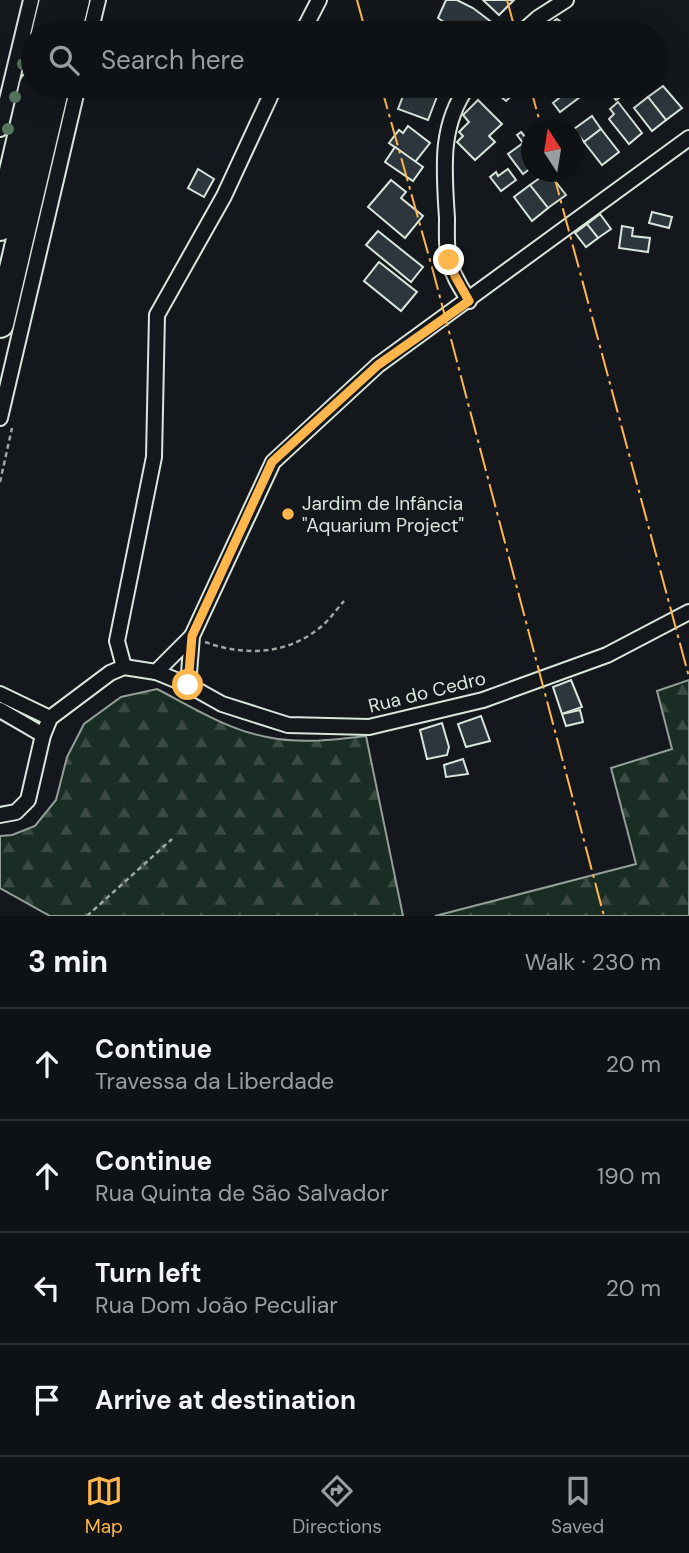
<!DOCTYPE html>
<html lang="en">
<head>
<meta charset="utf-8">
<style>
  :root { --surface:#0f1215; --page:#1d2022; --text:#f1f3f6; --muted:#9b9ea0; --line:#2f3234; --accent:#ffb74d }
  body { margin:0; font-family:"DM Sans",sans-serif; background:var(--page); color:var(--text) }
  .compass { position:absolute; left:521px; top:119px; width:63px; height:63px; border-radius:50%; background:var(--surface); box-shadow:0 7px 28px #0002; rotate:348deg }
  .stop { position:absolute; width:21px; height:21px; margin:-16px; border:5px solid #ffb74d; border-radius:50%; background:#fff }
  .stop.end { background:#ffb74d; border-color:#fff; box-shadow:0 2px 7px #0008 }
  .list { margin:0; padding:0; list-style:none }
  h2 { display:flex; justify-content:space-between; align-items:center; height:91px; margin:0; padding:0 28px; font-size:30px }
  h2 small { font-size:23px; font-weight:400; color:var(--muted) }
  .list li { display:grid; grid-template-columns:46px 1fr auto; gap:21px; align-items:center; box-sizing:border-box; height:112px; padding:0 28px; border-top:2px solid var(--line) }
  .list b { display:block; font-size:26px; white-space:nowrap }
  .list p { margin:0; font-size:23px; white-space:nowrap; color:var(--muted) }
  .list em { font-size:23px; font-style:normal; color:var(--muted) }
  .icon { flex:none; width:38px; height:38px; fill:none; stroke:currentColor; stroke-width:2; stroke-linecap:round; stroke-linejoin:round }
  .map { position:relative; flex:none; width:689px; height:916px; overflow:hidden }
  .search { position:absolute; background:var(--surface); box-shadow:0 7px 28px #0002; left:21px; right:21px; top:21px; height:77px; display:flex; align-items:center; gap:18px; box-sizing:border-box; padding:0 24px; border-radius:38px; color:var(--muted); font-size:26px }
  .sheet { height:539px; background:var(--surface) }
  nav { display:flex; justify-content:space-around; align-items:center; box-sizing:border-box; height:98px; border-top:2px solid var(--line); background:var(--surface); font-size:19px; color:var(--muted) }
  nav a { display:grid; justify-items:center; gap:4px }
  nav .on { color:var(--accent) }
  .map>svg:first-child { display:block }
  .forest { fill:url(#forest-firs); stroke:#939e99; stroke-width:2 }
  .building { fill:#2c363c; stroke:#d8e6dc; stroke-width:2 }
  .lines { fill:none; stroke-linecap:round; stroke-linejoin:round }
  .street-casing { stroke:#d8e6dc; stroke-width:18 }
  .highway-casing { stroke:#d8e6dc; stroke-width:30 }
  .path { stroke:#9da8a2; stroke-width:2.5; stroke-dasharray:5 3.5; stroke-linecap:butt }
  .street { stroke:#14181c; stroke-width:14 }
  .highway { stroke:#14181c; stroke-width:26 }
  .power { stroke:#ffb74d; stroke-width:2; stroke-dasharray:24 5 3.5 5; stroke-linecap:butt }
  .tree { fill:#55745f }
  .route { stroke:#ffb74d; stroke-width:9 }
  .poi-dot { fill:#ffb74d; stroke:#14181c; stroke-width:2.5 }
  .labels { text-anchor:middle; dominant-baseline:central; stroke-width:5; stroke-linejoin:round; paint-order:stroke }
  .poi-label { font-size:19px; fill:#d8e6dc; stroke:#14181c; text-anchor:start }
  .street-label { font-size:19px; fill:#d8e6dc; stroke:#14181c }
</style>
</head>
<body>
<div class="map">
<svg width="689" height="916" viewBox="0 0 689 916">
  <defs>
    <pattern id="forest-firs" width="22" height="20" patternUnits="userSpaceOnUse" patternTransform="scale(1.75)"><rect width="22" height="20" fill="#1a2d24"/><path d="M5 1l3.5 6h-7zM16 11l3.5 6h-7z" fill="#3b4b43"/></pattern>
  </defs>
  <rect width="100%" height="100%" fill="#14181c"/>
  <!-- forest -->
  <g class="forest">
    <path d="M689,680V916H435L636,864L611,768L672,749L657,691Z"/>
    <path d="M157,689C192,707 228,730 267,737C300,744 333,740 366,736L403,916H50L0,888V836L12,835L35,826L56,800L67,757L84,724L121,697Z"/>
  </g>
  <!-- building -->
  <g class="building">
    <path d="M446,0H457L473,8L494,24L486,33H460L438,18Z"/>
    <path d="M483,0H514L499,15Z"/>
    <path d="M557,19L577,33H538Z"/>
    <path d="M407,86H441L428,120L398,109Z"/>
    <path d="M488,86H522L506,101Z"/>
    <path d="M615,86H624L628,91L616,100L609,90Z"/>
    <path d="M663,86L682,108L666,120L648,97Z"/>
    <path d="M573,87L580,97L560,112L553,103Z"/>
    <path d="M648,97L666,120L652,131L634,108Z"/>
    <path d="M478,100L502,124L489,136L495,142L475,160L457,142L463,136L459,132L469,122L463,115Z"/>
    <path d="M618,102L642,133L629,144L609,119L614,114L610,109Z"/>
    <path d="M592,116L601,129L584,142L574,129Z"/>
    <path d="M408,126L430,143L415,162L389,143L399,130L403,133Z"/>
    <path d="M601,129L619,152L602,165L584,142Z"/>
    <path d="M521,132L532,145V167L523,174L508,154L523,143L517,135Z"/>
    <path d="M395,147L423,167L413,181L385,162Z"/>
    <path d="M198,169L214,179L204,197L188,188Z"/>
    <path d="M508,169L516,180L501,191L490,177L496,172L498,176Z"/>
    <path d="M548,172L566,195L548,208L530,185Z"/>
    <path d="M391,180L406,192L401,198L423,216L405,238L368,207Z"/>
    <path d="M530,185L548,208L532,221L514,197Z"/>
    <path d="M652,212L672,217L669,228L649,223Z"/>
    <path d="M600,214L611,229L598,238L587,224Z"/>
    <path d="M587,224L598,238L586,247L575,233Z"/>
    <path d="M622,226L633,228L632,236L650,238L648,252L619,248Z"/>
    <path d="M378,231L423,267L411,282L366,245Z"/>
    <path d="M379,262L417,292L401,311L364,281Z"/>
    <path d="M571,680L582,707L562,714L553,687Z"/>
    <path d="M580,710L583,722L566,726L562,714Z"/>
    <path d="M481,716L490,741L466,747L458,724Z"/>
    <path d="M442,723L449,747L447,755L427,759L420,730Z"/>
    <path d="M463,759L468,774L446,777L444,765Z"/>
  </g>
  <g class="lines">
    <defs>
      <g id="street">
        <path d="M90,33L98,0"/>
        <path d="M302,33L319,0"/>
        <path d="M521,33L538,18L566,0"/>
        <path d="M468,86C439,126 444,170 447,218C447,232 446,248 449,261C453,276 461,288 469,301"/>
        <path d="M0,129L31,0"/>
        <path d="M0,418L78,86"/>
        <path d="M124,667L117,641L154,457L157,315L224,196L275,86"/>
        <path d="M156,672L192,636"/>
        <path d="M188,685L192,636L273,462L378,365L689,138"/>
        <path d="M0,694L50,718"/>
        <path d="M0,710L43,735"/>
        <path d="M0,815L16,812L28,800L43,735L50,718L110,673L124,667L156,672L188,685L222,704L288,725L369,727L483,700L607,655L689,612"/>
      </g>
      <g id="highway">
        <path d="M45,33L53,0"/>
        <path d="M68,33L76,0"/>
        <path d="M0,227L33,85"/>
        <path d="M0,324L56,86"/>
      </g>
    </defs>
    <!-- street casing -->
    <use href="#street" class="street-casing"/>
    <!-- highway casing -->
    <use href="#highway" class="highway-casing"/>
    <!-- path -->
    <g class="path">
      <path d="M0,482L12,428"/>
      <path d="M205,642C242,656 286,655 318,629C328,622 336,610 344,601"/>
      <path d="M87,916L172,839"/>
    </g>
    <!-- street -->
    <use href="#street" class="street"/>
    <!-- highway -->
    <use href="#highway" class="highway"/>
    <!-- power -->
    <g class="power">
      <path d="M357,0L366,33"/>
      <path d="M507,0L516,33"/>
      <path d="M381,86L433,271L604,916"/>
      <path d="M530,86L542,130"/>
      <path d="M553,172L689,677"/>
    </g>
  </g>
  <!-- trees -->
  <g class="tree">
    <circle cx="23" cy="64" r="6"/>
    <circle cx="15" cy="97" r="6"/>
    <circle cx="8" cy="129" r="6"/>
  </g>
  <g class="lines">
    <!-- route -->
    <path class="route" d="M188,685L192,636L272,462L378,365L469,301L455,276L449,260"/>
  </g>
  <!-- markers -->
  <circle class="poi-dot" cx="288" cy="514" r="7"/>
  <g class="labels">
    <!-- poi labels -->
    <g class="poi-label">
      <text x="302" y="503">Jardim de Infância<tspan x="302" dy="22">"Aquarium Project"</tspan></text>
    </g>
    <!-- street labels -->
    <g class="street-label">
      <text transform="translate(427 692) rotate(-14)">Rua do Cedro</text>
    </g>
  </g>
</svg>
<svg class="compass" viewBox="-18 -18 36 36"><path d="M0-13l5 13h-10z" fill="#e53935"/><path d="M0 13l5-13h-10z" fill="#9b9ea0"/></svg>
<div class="stop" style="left:188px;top:685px"></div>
<div class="stop end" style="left:449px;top:260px"></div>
<div class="search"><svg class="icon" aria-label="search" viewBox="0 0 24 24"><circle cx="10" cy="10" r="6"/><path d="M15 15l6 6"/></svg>Search here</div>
</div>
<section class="sheet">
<h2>3 min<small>Walk · 230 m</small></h2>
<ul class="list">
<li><svg class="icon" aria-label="ahead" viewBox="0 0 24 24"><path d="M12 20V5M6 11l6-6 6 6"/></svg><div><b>Continue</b><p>Travessa da Liberdade</p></div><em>20 m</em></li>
<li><svg class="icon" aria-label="ahead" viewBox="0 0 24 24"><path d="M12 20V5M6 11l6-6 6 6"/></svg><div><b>Continue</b><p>Rua Quinta de São Salvador</p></div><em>190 m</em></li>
<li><svg class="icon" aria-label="left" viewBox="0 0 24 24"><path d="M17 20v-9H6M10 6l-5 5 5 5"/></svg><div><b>Turn left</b><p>Rua Dom João Peculiar</p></div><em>20 m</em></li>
<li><svg class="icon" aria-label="arrive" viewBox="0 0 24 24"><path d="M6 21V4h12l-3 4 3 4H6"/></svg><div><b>Arrive at destination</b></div></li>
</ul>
</section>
<nav>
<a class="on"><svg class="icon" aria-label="map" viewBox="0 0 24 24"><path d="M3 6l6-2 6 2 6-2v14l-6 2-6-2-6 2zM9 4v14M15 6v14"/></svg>Map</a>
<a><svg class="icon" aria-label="directions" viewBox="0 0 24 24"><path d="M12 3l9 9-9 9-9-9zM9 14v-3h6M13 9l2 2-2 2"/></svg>Directions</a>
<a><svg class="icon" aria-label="saved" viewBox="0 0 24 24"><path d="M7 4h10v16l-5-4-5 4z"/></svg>Saved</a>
</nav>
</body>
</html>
